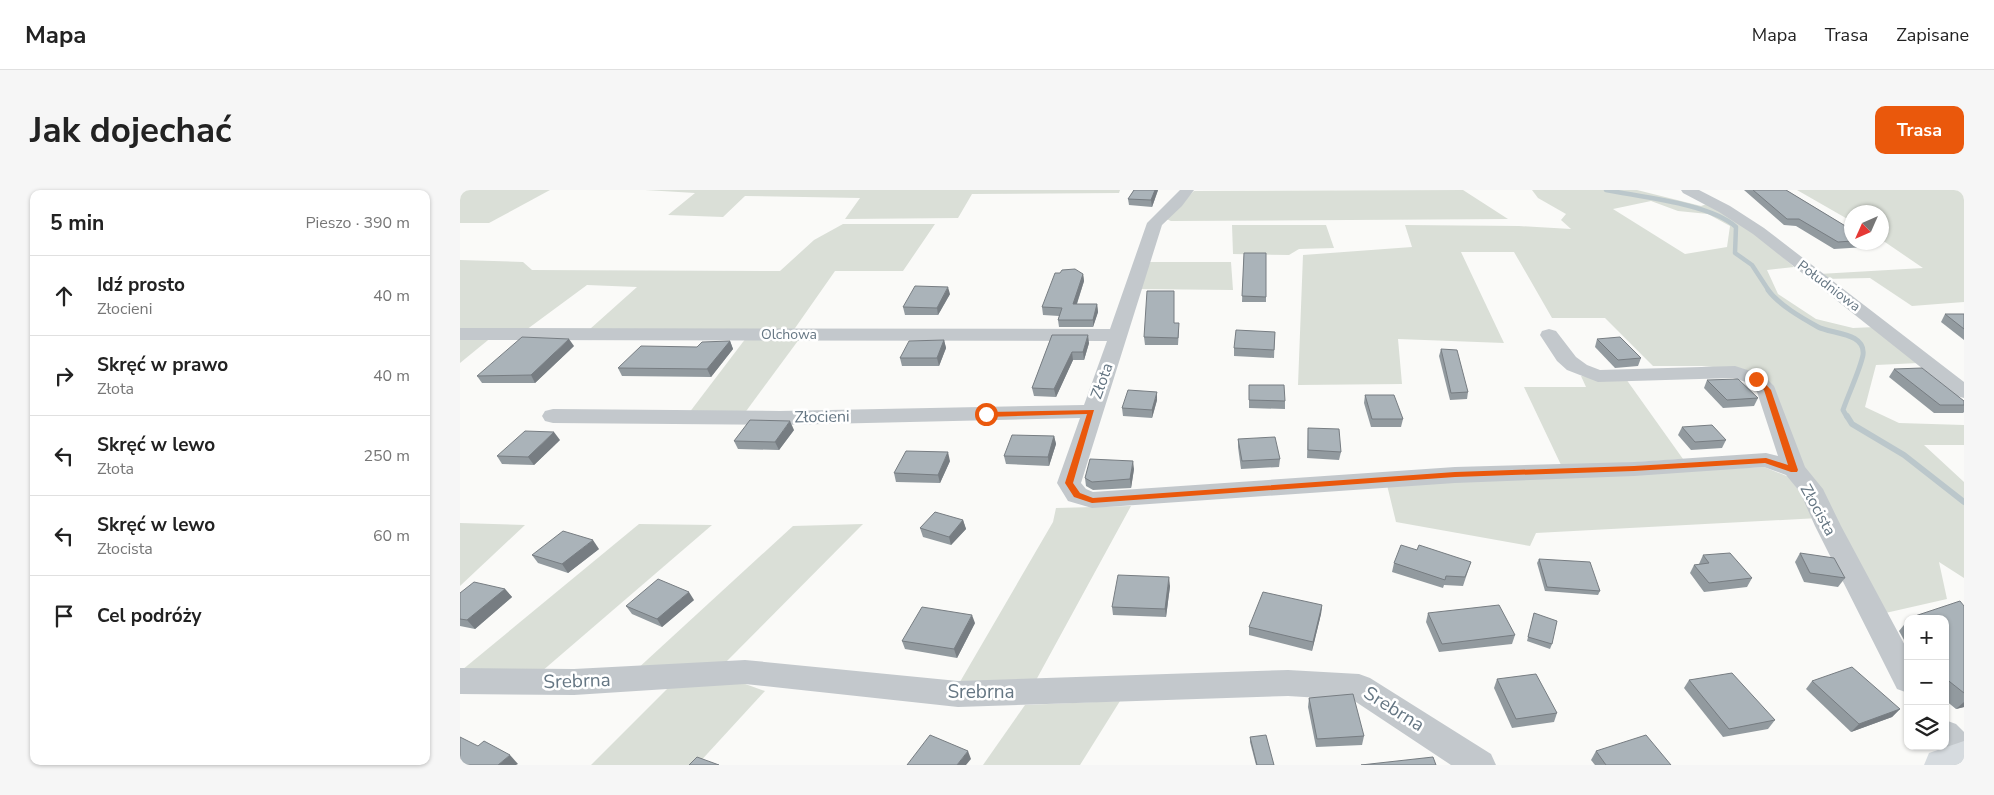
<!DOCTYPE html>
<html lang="pl">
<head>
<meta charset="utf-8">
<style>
  :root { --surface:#fff; --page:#f6f6f6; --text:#222; --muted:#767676; --line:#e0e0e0; --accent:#ea580c }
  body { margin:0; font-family:"Nunito Sans",sans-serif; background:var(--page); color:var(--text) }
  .controls { position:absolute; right:15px; bottom:15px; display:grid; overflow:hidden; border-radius:10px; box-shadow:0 1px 4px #0004 }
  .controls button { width:45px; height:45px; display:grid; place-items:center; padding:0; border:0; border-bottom:1px solid var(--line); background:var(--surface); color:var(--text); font:25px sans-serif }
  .compass { position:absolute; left:1384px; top:15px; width:45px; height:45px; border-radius:50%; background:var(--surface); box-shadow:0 1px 4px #0004; rotate:225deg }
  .stop { position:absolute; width:15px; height:15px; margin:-11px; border:4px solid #ea580c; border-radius:50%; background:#fff }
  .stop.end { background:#ea580c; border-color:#fff; box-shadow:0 1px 5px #0008 }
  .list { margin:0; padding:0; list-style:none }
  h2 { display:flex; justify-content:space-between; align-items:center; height:65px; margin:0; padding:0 20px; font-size:21px }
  h2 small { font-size:16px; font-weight:400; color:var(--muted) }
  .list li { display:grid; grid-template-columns:32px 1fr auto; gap:15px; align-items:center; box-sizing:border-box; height:80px; padding:0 20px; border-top:1px solid var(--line) }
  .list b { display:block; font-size:19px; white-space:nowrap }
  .list p { margin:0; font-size:16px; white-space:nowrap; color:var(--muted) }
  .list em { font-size:16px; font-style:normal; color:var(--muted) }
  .icon { flex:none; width:28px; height:28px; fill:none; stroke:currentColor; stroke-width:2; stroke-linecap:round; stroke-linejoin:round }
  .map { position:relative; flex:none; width:1504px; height:575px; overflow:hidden; border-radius:10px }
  header { display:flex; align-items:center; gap:30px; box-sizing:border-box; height:70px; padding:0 25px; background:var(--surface); border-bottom:1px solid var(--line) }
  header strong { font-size:24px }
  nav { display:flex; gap:28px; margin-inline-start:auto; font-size:18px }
  .intro { display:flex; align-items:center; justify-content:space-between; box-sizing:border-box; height:120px; padding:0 30px }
  h1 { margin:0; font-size:35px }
  .button { padding:12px 22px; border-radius:10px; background:var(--accent); color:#fff; font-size:18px; font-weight:700 }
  main { display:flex; gap:30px; padding:0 30px }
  aside { flex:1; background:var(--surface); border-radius:10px; box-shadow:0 1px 4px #0004 }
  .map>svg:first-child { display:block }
  .green { fill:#dadfd7; fill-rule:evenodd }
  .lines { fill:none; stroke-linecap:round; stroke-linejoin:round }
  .stream-far2 { stroke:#bbc7cb; stroke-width:4.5 }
  .stream-far1 { stroke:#bbc7cb; stroke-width:5 }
  .stream { stroke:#bbc7cb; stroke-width:6 }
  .minor { fill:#c3c8cc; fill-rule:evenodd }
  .primary { fill:#d6dbdf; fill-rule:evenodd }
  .wall { fill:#929a9f }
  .shaded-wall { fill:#777d82 }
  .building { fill:#aab3b9; stroke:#777d82 }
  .route { fill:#ea580c }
  .labels { text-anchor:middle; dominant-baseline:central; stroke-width:5; stroke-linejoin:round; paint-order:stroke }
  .far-street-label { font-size:14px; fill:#657683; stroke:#fff }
  .street-label { font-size:16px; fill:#657683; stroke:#fff }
  .near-street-label { font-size:19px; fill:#657683; stroke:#fff }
</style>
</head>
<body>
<header>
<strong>Mapa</strong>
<nav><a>Mapa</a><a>Trasa</a><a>Zapisane</a></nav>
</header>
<div class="intro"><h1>Jak dojechać</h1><a class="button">Trasa</a></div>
<main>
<aside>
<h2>5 min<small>Pieszo · 390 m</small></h2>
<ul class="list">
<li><svg class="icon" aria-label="ahead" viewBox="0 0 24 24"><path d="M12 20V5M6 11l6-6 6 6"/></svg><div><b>Idź prosto</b><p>Złocieni</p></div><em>40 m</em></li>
<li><svg class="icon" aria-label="right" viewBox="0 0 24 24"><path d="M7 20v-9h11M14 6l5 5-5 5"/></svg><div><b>Skręć w prawo</b><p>Złota</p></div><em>40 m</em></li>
<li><svg class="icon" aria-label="left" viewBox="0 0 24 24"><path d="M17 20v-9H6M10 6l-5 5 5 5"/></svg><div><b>Skręć w lewo</b><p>Złota</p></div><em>250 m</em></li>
<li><svg class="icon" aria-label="left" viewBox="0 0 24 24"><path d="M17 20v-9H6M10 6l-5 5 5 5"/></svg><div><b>Skręć w lewo</b><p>Złocista</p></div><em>60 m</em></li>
<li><svg class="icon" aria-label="arrive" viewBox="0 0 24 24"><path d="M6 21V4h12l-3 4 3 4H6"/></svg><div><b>Cel podróży</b></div></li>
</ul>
</aside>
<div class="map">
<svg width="1504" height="575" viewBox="0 0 1504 575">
  <rect width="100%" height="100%" fill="#fafaf8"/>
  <!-- green -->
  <g class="green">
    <path d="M0,0H90L29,33H0Z"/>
    <path d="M185,0H660L659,3L512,4L498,28L385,29L400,8L285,6L263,27L208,25L235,3Z"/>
    <path d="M1003,0L1048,29L711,31L704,28L734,1Z"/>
    <path d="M1072,0H1177L1241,16L1250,13L1291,39L1334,77L1307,80L1318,104L1356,129L1393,138L1415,137L1459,173L1416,175L1405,217L1439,233L1504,235V255H1464L1504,292V388L1479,372L1487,409L1421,424L1341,279L1313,197L1275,179L1242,176H1193L1145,128H1092L1054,62H1001L1044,153L938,149L942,194L838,195L843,65L952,57L945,35L1059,36L1111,39L1101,30L1106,24L1078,8ZM1191,11L1218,21L1248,24L1270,36L1267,57L1225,64L1153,19Z"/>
    <path d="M1337,0H1504V112L1452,116L1410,88L1364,89L1359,84L1463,78L1422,50V22H1392L1391,31Z"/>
    <path d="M383,34H475L443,81H375L333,141L130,139L177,97L127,95L66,140L0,141V70L63,72L72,80L320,81L354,50Z"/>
    <path d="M772,35H866L874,58L839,59L829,65L773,64Z"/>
    <path d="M690,72H771L773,100L679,99Z"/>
    <path d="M33,146L0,173V148Z"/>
    <path d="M286,148H340L284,224L229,223Z"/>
    <path d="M1121,186L1166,189L1223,269L1102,277L1064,197H1126Z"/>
    <path d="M1304,277L1329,287L1359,328L1076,343L1070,356L936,332L927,295Z"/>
    <path d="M671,316L575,492L497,497L593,332L596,318Z"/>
    <path d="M0,333L65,335L0,396Z"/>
    <path d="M179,334L252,335L81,482L2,480Z"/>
    <path d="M403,334L263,475L175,481L333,336Z"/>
    <path d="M274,490L305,501L237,575H131L209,497Z"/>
    <path d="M660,511L620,575H523L565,515Z"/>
  </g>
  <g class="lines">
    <!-- stream-far2 -->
    <path class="stream-far2" d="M1146,0C1181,7 1251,14 1276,37L1275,63L1292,75L1309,101"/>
    <!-- stream-far1 -->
    <path class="stream-far1" d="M1308,100C1319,115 1342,128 1358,137C1371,144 1406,142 1403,165C1400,180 1388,205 1383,220L1387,227"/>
    <!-- stream -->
    <path class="stream" d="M1387,226L1392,234L1444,265L1504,312"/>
    <!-- minor -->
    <g class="minor">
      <path d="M720,0H734L722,16L702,35L621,293L626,299L633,302L995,277L1174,272L1306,263L1318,266L1297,202L1289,193L1273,188L1138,192L1107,180L1097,171L1080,145L1082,141L1089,139L1096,141L1116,167L1127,175L1140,180L1275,176L1303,185L1314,196L1345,277L1363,299L1381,336L1448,461V503L1437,499L1355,336L1340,302L1326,285L1304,277L1174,286L995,293L632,318L608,311L597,293L620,228L320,235L93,233L85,231L82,226L85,221L93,219L320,221L624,215L647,151L0,150V138L650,139L687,33Z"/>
      <path d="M1221,0H1239L1270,16L1304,38L1504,192V208L1497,206L1293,44L1259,22L1223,3Z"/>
      <path d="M285,470L498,491L828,480L899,484L910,488L1031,564L1036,575H991L893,510L828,506L498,517L285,494L114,505L0,504V478L114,479Z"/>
      <path d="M1485,530L1496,534L1504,542V575H1492L1475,556H1485Z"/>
    </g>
    <!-- primary -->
    <path class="primary" d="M1504,551V575H1464L1469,563Z"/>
  </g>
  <!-- wall -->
  <g class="wall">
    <path d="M674,0H698L692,17L669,15L668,9Z"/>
    <path d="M1284,0H1326L1392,40V52H1408L1406,57L1374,59L1336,36L1324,35Z"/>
    <path d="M784,63H806V112H782Z"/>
    <path d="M623,84L624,91L617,114H637L638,122L633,137H599L598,130L599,126L583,125L582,117Z"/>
    <path d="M490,104L478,125H445L443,117Z"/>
    <path d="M1485,124H1504V150L1481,132Z"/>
    <path d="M714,133L719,140L718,155H685L684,147Z"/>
    <path d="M815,142L814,168L774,166V158Z"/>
    <path d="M592,145L629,153L624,170H613L596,207L574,206L572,198Z"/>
    <path d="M1137,149L1181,168L1178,176L1155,178L1135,157Z"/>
    <path d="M484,150L486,158L479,176H442L440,168Z"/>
    <path d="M270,151L273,159L251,187L162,186L158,178L237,157Z"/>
    <path d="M114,156L75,193H22L17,186Z"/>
    <path d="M981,159L1008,202L1007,209L990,210L979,166Z"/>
    <path d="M1434,179L1504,211V222L1503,223H1474L1429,187Z"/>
    <path d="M1247,190L1298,208L1294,216L1263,218L1244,198Z"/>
    <path d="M789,195L825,211V219L789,218Z"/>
    <path d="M905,205L943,229L941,237H911L904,213Z"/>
    <path d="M697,210L692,228L663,226L662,218Z"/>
    <path d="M1222,237L1266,250L1262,258L1231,260L1218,245Z"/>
    <path d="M848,238L881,262L879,270L847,268Z"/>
    <path d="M334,240L319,260L278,259L274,251Z"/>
    <path d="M594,246L596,254L589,276L546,274L544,266Z"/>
    <path d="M778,249L820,269L819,277L781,279L778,257Z"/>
    <path d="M100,250L74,275L42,274L37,266Z"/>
    <path d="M490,271L480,293L436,292L434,283Z"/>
    <path d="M674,279L671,298L633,300L626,296L625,288Z"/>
    <path d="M503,330L506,339L491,355L463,347L460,338Z"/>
    <path d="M139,359L108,383L78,373L72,365Z"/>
    <path d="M957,360L1011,372L1003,396L984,395L983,398L932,382L934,373Z"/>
    <path d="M1340,363L1385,388L1378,397L1344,392L1335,372Z"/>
    <path d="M1243,365L1292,388L1287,397L1244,402L1230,383L1234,375L1239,374Z"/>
    <path d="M1079,369L1140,401L1138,405L1085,401L1077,373Z"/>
    <path d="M710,396L706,427L653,425L652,417Z"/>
    <path d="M45,399L52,407L15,439L0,436V403Z"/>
    <path d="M234,410L202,437L172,424L166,416Z"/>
    <path d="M862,415L861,424L852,461L789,445V437Z"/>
    <path d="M1504,416V517L1496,519L1485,510V429H1449Z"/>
    <path d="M968,423L1055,445L1052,454L979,462L966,432Z"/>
    <path d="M1074,423L1092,454L1090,459L1067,451Z"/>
    <path d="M1448,430V457L1439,441Z"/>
    <path d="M515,433L497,468L445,459L442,451Z"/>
    <path d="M1037,489L1097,523L1094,532L1052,538L1034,498Z"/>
    <path d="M1229,490L1315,530L1308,539L1263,547L1224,498Z"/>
    <path d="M1352,491L1440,519L1432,527L1391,542L1346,499Z"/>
    <path d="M849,508L904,546L902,555L856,557L848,517Z"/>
    <path d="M790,547L814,575H796L790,552Z"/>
    <path d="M1136,561L1211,575H1135L1131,570Z"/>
  </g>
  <!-- shaded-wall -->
  <g class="shaded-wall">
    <path d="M695,0H698L692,17L691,10Z"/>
    <path d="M623,84L624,91L614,122L613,114Z"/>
    <path d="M488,97L490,104L478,125L477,118Z"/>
    <path d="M637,114L638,122L633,137V130Z"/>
    <path d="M628,145L629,153L624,170L623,162Z"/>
    <path d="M109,149L114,156L75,193L71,185Z"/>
    <path d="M484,150L486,158L479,176L477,168Z"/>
    <path d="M270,151L273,159L251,187L247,179Z"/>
    <path d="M612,162L613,170L596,207L594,199Z"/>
    <path d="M697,202V210L692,228V220Z"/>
    <path d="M330,231L334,240L319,260L315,252Z"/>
    <path d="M94,242L100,250L74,275L68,267Z"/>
    <path d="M594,246L596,254L589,276L588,267Z"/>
    <path d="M488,262L490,271L480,293L478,285Z"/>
    <path d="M673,271L674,279L671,298L670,289Z"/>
    <path d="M503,330L506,339L491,355L489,347Z"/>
    <path d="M133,350L139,359L108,383L102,374Z"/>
    <path d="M709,387L710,396L706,427L705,419Z"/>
    <path d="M45,399L52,407L15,439L7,430Z"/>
    <path d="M229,402L234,410L202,437L197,429Z"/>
    <path d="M862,415L861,424L852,461L853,452Z"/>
    <path d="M512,425L515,433L497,468L494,459Z"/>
    <path d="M1504,512V517L1496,519Z"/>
    <path d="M1440,519L1432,527L1391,542L1399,534Z"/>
    <path d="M508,561L511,569L506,575H497Z"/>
    <path d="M50,565L58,574L56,575H38Z"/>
  </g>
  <!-- building -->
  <g class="building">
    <path d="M674,0H695L691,10L668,9Z"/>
    <path d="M1293,0H1326L1392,40V51L1378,52L1339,29H1327Z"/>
    <path d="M784,63H806V107L782,106Z"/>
    <path d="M615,79L623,84L613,114H637L633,130H598L602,118L582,117L595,83H600L602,80Z"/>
    <path d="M455,96L488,97L477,118L443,117Z"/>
    <path d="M687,101H714V133H719L718,148L684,147Z"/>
    <path d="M1485,124H1504V139Z"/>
    <path d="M776,140L815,142L814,160L774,158Z"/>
    <path d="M592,145H628L623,162H612L594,199L572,198Z"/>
    <path d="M62,147L109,149L71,185L17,186Z"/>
    <path d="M1160,147L1181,168L1158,170L1137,149Z"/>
    <path d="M484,150L477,168H440L449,151Z"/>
    <path d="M270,151L247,179L158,178L181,156L237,157L242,152Z"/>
    <path d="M981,159L997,160L1008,202L991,203Z"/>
    <path d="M1462,178L1504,211V215H1480L1434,179Z"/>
    <path d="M1278,189L1298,208L1267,210L1247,190Z"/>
    <path d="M789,195H824L825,211L789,210Z"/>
    <path d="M668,200L697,202L692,220L662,218Z"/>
    <path d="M905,205H934L943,229H912Z"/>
    <path d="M290,230L330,231L315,252L274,251Z"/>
    <path d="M1252,235L1266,250L1235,252L1222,237Z"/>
    <path d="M848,238L879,239L881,262L848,260Z"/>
    <path d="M65,241L94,242L68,267L37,266Z"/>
    <path d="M552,245L594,246L588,267L544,266Z"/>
    <path d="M815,247L820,269L782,271L778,249Z"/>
    <path d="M446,261L488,262L478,285L434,283Z"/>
    <path d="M630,269L673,271L670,289L632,292L625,288Z"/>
    <path d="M475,322L503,330L489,347L460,338Z"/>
    <path d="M103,341L133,350L102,374L72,365Z"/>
    <path d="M941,355L957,360L959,355L1011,372L1005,387L986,386L985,390L934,373Z"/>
    <path d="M1270,363L1292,388L1249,393L1234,375L1249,373L1243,365Z"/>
    <path d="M1340,363L1374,368L1385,388L1350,383Z"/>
    <path d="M1079,369L1130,372L1140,401L1087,397Z"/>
    <path d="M658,385L709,387L705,419L652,417Z"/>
    <path d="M198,389L229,402L197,429L166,416Z"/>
    <path d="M14,392L45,399L7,430L0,429V403Z"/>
    <path d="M803,402L862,415L853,452L789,437Z"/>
    <path d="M1500,411L1504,416V503L1485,488V429L1449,428Z"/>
    <path d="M1039,415L1055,445L982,454L968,423Z"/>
    <path d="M462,417L512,425L494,459L442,451Z"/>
    <path d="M1074,423L1097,431L1092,454L1068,447Z"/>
    <path d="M1392,477L1440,519L1399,534L1352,491Z"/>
    <path d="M1272,483L1315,530L1269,539L1229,490Z"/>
    <path d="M1076,484L1097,523L1056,529L1037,489Z"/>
    <path d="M893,504L904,546L857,549L849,508Z"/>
    <path d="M470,545L508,561L497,575H447Z"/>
    <path d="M806,545L814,575H797L790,547Z"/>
    <path d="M1186,545L1211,575H1146L1136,561Z"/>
    <path d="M0,547L18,556L24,551L50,565L38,575H0Z"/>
    <path d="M237,567L259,575H229Z"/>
    <path d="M973,567L976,575H901Z"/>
  </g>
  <!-- route -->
  <path class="route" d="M1294,187H1299L1311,200L1338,280L1337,282H1331L1305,273L1174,281L995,287L632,313L614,307L605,293L627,224L526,227L522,224L526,222L634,220L613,293L620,303L633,308L995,282L1174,276L1306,268L1328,275L1304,200L1294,190Z"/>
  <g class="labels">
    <!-- far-street labels -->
    <g class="far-street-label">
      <text transform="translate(1369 96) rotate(37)">Południowa</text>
      <text x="329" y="144">Olchowa</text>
    </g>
    <!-- street labels -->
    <g class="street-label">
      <text transform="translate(642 191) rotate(-70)">Złota</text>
      <text transform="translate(362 227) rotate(-1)">Złocieni</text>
      <text transform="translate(1358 320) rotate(61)">Złocista</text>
    </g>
    <!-- near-street labels -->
    <g class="near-street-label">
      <text transform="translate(117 491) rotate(-2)">Srebrna</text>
      <text x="521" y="502">Srebrna</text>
      <text transform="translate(934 519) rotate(32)">Srebrna</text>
    </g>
  </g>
</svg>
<div class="controls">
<button>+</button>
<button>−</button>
<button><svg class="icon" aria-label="layers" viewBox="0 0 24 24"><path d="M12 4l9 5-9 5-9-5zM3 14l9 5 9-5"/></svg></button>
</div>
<svg class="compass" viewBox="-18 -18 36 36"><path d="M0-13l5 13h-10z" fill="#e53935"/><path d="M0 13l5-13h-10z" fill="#767676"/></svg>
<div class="stop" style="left:526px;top:224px"></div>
<div class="stop end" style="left:1296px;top:189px"></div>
</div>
</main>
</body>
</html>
